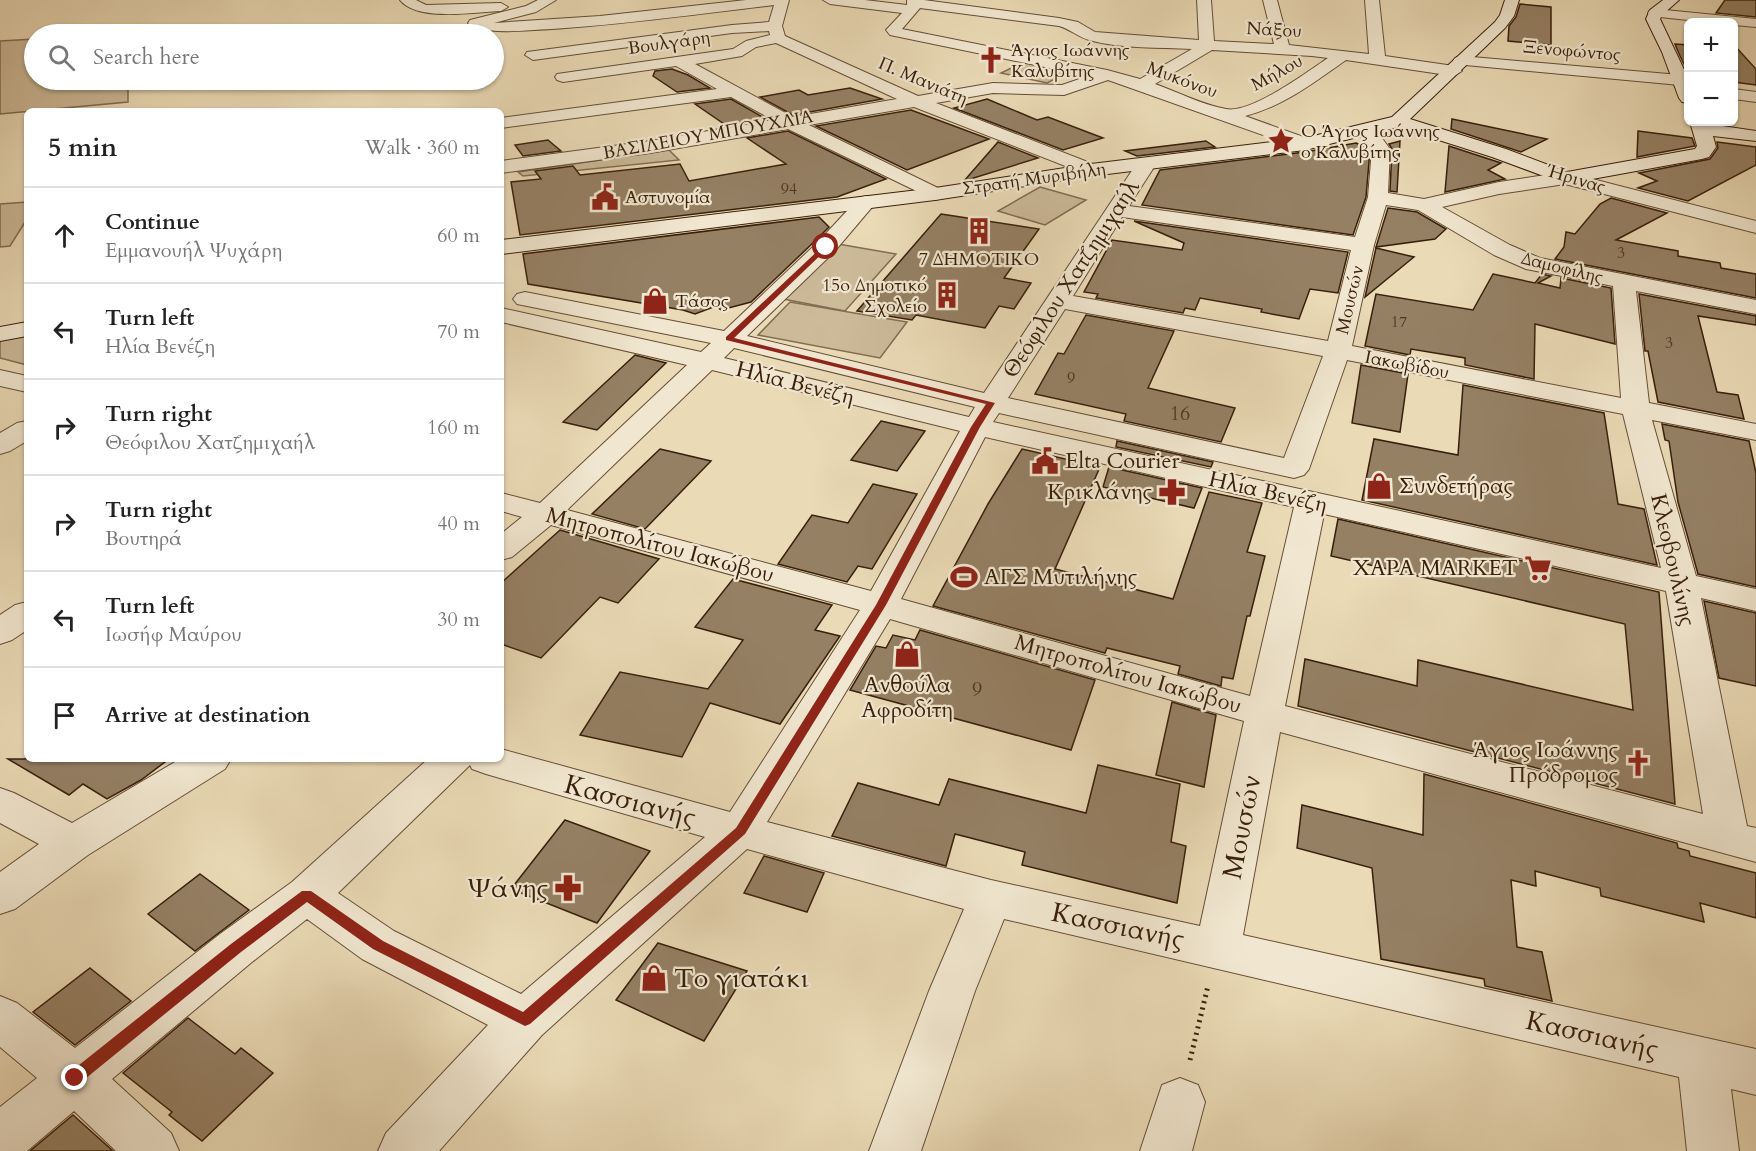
<!DOCTYPE html>
<html lang="en">
<head>
<meta charset="utf-8">
<style>
  :root { --surface:#fff; --page:#f6f6f6; --text:#222; --muted:#767676; --line:#e0e0e0 }
  body { margin:0; font-family:Cardo,serif; background:var(--page); color:var(--text) }
  .controls { position:absolute; right:18px; top:18px; display:grid; overflow:hidden; border-radius:9px; box-shadow:0 2px 4px #0004 }
  .controls button { width:54px; height:54px; display:grid; place-items:center; padding:0; border:0; border-bottom:2px solid var(--line); background:var(--surface); color:var(--text); font:30px sans-serif }
  .stop { position:absolute; width:18px; height:18px; margin:-14px; border:4px solid #8f2418; border-radius:50%; background:#fff }
  .stop.end { background:#8f2418; border-color:#fff; box-shadow:0 2px 6px #0008 }
  .list { margin:0; padding:0; list-style:none }
  h2 { display:flex; justify-content:space-between; align-items:center; height:78px; margin:0; padding:0 24px; font-size:26px }
  h2 small { font-size:20px; font-weight:400; color:var(--muted) }
  .list li { display:grid; grid-template-columns:39px 1fr auto; gap:18px; align-items:center; box-sizing:border-box; height:96px; padding:0 24px; border-top:2px solid var(--line) }
  .list b { display:block; font-size:22px; white-space:nowrap }
  .list p { margin:0; font-size:20px; white-space:nowrap; color:var(--muted) }
  .list em { font-size:20px; font-style:normal; color:var(--muted) }
  .icon { flex:none; width:33px; height:33px; fill:none; stroke:currentColor; stroke-width:2; stroke-linecap:round; stroke-linejoin:round }
  .map { position:relative; flex:none; width:1756px; height:1151px; overflow:hidden }
  .search { position:absolute; background:var(--surface); box-shadow:0 2px 4px #0004; left:24px; top:24px; width:480px; height:66px; display:flex; align-items:center; gap:15px; box-sizing:border-box; padding:0 21px; border-radius:33px; color:var(--muted); font-size:22px }
  .panel { position:absolute; background:var(--surface); box-shadow:0 2px 4px #0004; left:24px; top:108px; width:480px; height:654px; border-radius:9px }
  .map>svg:first-child { display:block }
  .green { fill:#ccba99; stroke:#826c52; stroke-width:1.5 }
  .building { fill:#958064; stroke:#391f0b; stroke-width:1.5 }
  .lines { fill:none; stroke-linecap:round; stroke-linejoin:round }
  .street-casing { stroke:#654e36; stroke-width:2 }
  .secondary-casing { stroke:#391f0b; stroke-width:2 }
  .path { stroke:#391f0b; stroke-width:5; stroke-dasharray:2 4.5; stroke-linecap:butt }
  .street { fill:#f1e7d0; fill-rule:evenodd }
  .secondary { fill:#f1e7d0; fill-rule:evenodd }
  .route { fill:#8f2418 }
  .labels { text-anchor:middle; dominant-baseline:central; stroke-width:4.5; stroke-linejoin:round; paint-order:stroke }
  .far-number-label { font-size:16px; fill:#503721 }
  .far-street-label { font-size:18px; fill:#391f0b; stroke:#f1e7d0 }
  .far-poi-label { font-size:18px; fill:#391f0b; stroke:#f1e7d0; text-anchor:start }
  .number-label { font-size:20px; fill:#503721 }
  .street-label { font-size:22px; fill:#391f0b; stroke:#f1e7d0 }
  .poi-label { font-size:22px; fill:#391f0b; stroke:#f1e7d0; text-anchor:start }
  .near-street-label { font-size:27px; fill:#391f0b; stroke:#f1e7d0 }
  .near-poi-label { font-size:27px; fill:#391f0b; stroke:#f1e7d0; text-anchor:end }
</style>
</head>
<body>
<div class="map">
<svg width="1756" height="1151" viewBox="0 0 1756 1151">
  <rect width="100%" height="100%" fill="#eadab6"/>
  <filter id="stains"><feTurbulence type="fractalNoise" baseFrequency=".00333" numOctaves="4"/><feColorMatrix values="0 0 0 0 .2 0 0 0 0 .09 0 0 0 0 .02 0 0 0 .5 -.17"/></filter>
  <radialGradient id="worn" r=".72"><stop offset=".6" stop-color="#630" stop-opacity="0"/><stop offset="1" stop-color="#630" stop-opacity=".3"/></radialGradient>
  <!-- green -->
  <g class="green">
    <path d="M34,39V80H128V102L0,114V41Z"/>
    <path d="M1024,62L1071,71L1047,83L1001,73Z"/>
    <path d="M669,150L679,160L523,176L518,172Z"/>
    <path d="M1040,187L1086,200L1045,225L998,211Z"/>
    <path d="M27,202V219L10,246L0,247V204Z"/>
    <path d="M838,244L896,254L845,311L783,299Z"/>
    <path d="M790,302L907,322L880,358L758,335Z"/>
    <path d="M27,329V365L0,358V334Z"/>
  </g>
  <!-- building -->
  <g class="building">
    <path d="M1725,0H1756V17L1716,13Z"/>
    <path d="M1520,4L1551,7V45L1508,41L1509,26L1516,17Z"/>
    <path d="M1675,44L1689,45V74L1680,56Z"/>
    <path d="M1734,45L1756,69V85L1734,82Z"/>
    <path d="M672,69L688,75L710,88L677,92L653,76L655,71Z"/>
    <path d="M850,88L882,99L793,115L760,97L799,90L808,95Z"/>
    <path d="M731,99L766,119L727,126L695,104Z"/>
    <path d="M987,99L1037,120L1048,117L1103,138L1063,150L954,108Z"/>
    <path d="M911,110L989,139L907,170L816,126Z"/>
    <path d="M1452,119L1547,139L1521,152L1451,129Z"/>
    <path d="M788,131L886,179L837,197L520,235L511,182L541,179L535,171L573,166L580,175L680,164L689,181L786,164L747,138Z"/>
    <path d="M1638,131L1692,138L1695,146L1637,157Z"/>
    <path d="M548,140L561,151L523,156L515,145Z"/>
    <path d="M1206,141L1215,147L1137,156L1125,151Z"/>
    <path d="M1400,141L1397,192L1390,191L1392,149L1389,144Z"/>
    <path d="M998,142L1038,158L964,181Z"/>
    <path d="M1717,142L1756,147V165L1688,201L1638,188L1657,181L1639,173L1710,159L1718,148Z"/>
    <path d="M1356,143L1370,150L1366,197L1353,235L1142,205L1160,170L1305,152Z"/>
    <path d="M1449,146L1501,163L1488,170L1505,179L1445,192Z"/>
    <path d="M1611,198L1667,213L1616,240L1678,251V256L1720,263L1721,268L1756,274V298L1555,259L1564,247L1566,232L1575,234L1600,204Z"/>
    <path d="M1388,208L1417,212L1446,229L1435,239L1376,247Z"/>
    <path d="M941,214L1039,229L1004,278L1031,283L1014,309L999,306L985,328L916,315L912,320L857,311Z"/>
    <path d="M819,217L829,227L816,240L751,302L721,310L716,306L695,314L683,310L528,284L523,254Z"/>
    <path d="M1134,221L1348,252L1338,293L1310,289L1299,319L1261,312L1262,309L1200,298L1195,310L1185,308L1183,313L1096,298L1098,294L1084,292L1112,240L1182,250L1184,243Z"/>
    <path d="M1376,248L1414,257L1365,297Z"/>
    <path d="M1493,274L1535,283L1542,274L1551,276L1538,283L1560,288L1561,278L1611,288L1615,344L1535,324L1534,379L1465,365V358L1411,349L1410,355L1365,346L1376,294L1473,310Z"/>
    <path d="M1639,294L1756,316V325L1698,316L1717,392L1738,395L1744,419L1658,402L1648,351H1645Z"/>
    <path d="M1086,315L1174,331L1148,388L1235,408L1221,442L1124,421L1126,414L1035,394L1058,353L1064,354Z"/>
    <path d="M635,355L666,363L597,430L563,422Z"/>
    <path d="M1361,365L1408,374L1400,432L1352,423Z"/>
    <path d="M1463,385L1604,413L1618,504L1644,509L1657,565L1362,500L1374,439L1458,455Z"/>
    <path d="M881,421L925,431L897,471L851,460Z"/>
    <path d="M1662,424L1749,441L1756,473V587L1698,574L1678,502L1669,441L1665,440Z"/>
    <path d="M1117,441L1213,462L1211,467L1116,447Z"/>
    <path d="M660,449L711,461L645,529L592,514Z"/>
    <path d="M1022,449L1100,467L1055,569L1173,599L1209,492L1262,503L1247,552L1265,556L1250,616H1247L1233,679L1222,677L1221,686L1178,674L1180,666L1107,648L1105,653L933,606L988,504Z"/>
    <path d="M1109,467L1202,488L1194,508L1103,487Z"/>
    <path d="M873,484L917,494L872,569L858,566L847,582L778,564L812,515L848,523Z"/>
    <path d="M1338,519L1659,592L1675,804L1298,706L1305,659L1417,686L1418,660L1633,710L1625,624L1331,556Z"/>
    <path d="M560,530L659,559L618,603L600,597L541,658L501,644V583Z"/>
    <path d="M733,579L832,605L815,630L840,636L780,724L710,703L682,757L580,735L620,672L708,689L743,640L695,627Z"/>
    <path d="M1704,601L1756,613V686L1719,678Z"/>
    <path d="M920,630L1095,680L1071,750L850,690L876,646L886,648L893,635L915,640Z"/>
    <path d="M1172,702L1216,715L1204,787L1156,775Z"/>
    <path d="M8,759H169L141,780L107,799L83,784L69,795Z"/>
    <path d="M1098,765L1180,784L1171,842L1186,846L1177,903L1022,865L1025,852L955,834L946,866L832,836L858,783L939,805L949,779L1086,813Z"/>
    <path d="M1424,774L1677,843L1678,848L1689,851L1690,856L1756,873V918L1700,903L1704,922L1601,896L1600,888L1535,871L1536,886L1511,880L1517,947L1542,952L1552,1001L1485,986L1484,979L1381,959L1372,868L1297,848L1302,805L1423,835Z"/>
    <path d="M565,820L650,851L597,923L511,889Z"/>
    <path d="M764,856L824,873L807,912L744,893Z"/>
    <path d="M200,874L249,910L195,951L148,914Z"/>
    <path d="M658,943L747,971L704,1041L616,1000Z"/>
    <path d="M90,968L131,1001L75,1045L33,1012Z"/>
    <path d="M188,1018L235,1054L241,1048L273,1073L202,1141L169,1115L172,1112L123,1073Z"/>
    <path d="M73,1115L113,1151H30Z"/>
  </g>
  <g class="lines">
    <defs>
      <g id="street">
        <path d="M400,0H416L426,5L501,3L508,7L501,11C474,12 418,22 400,0Z"/>
        <path d="M538,0H556L536,12L494,23L600,16L746,0H789L782,26L785,36L918,96L993,83L1062,85L1088,76L890,35L886,30L902,13L830,4L823,0H865L907,5V0H924L1059,18L1078,22L1095,32L1199,40L1197,0H1211L1214,41L1274,44L1263,0H1277L1289,45L1369,54L1365,0H1379L1385,56L1454,66L1462,71L1454,76L1346,60C1313,83 1284,106 1245,116L1312,140L1314,144L1312,148L1305,150L1108,80L1064,95L993,93L936,103L1098,166L1101,170L1098,174L1091,176L914,107L809,125L942,190L945,194L942,198L935,200L788,129L650,153L501,173V161L650,141L773,120L731,97L501,128V118L717,89L676,66L563,82L557,80L555,77L557,74L733,49L746,41L770,35L769,31L732,33L533,60L525,55L527,52L732,25L769,22L774,5C700,14 627,24 552,29C525,30 497,35 470,26L468,23L470,20L526,6ZM920,8L1059,26C1070,29 1078,37 1089,40C1121,49 1159,47 1192,49L1140,79L1107,70L902,29ZM776,43L897,99L793,117L695,64L742,56L756,47ZM1212,50L1312,56L1328,58C1307,72 1251,114 1226,109C1202,105 1178,92 1155,84Z"/>
        <path d="M1655,9L1756,19V27L1734,25V22H1707L1650,16L1648,13L1650,10Z"/>
        <path d="M1461,56L1680,75L1688,80L1680,85L1455,64L1453,61L1455,58Z"/>
        <path d="M1734,89L1756,92V102L1734,99Z"/>
        <path d="M1367,125L1373,126L1390,149L1388,193L1424,199L1499,182L1565,172L1756,221V233L1565,184L1499,194L1442,207L1510,245L1540,258L1756,300V314L1636,291L1649,403L1756,424V440L1652,420L1696,576L1756,589V611L1701,598L1747,826L1756,828V862L1280,732L1243,935L1756,1049V1095L1731,1089L1739,1151H1687L1679,1077L1004,919L975,991L921,1151H869L929,991L964,909L747,849L542,1035L439,1151H378L386,1133L488,1025L362,959L307,919L252,962L112,1079L171,1133L179,1151H116L74,1111L27,1151H0V1107L37,1078L0,1047V996L17,1003L75,1048L220,934L292,882L428,759H501V749L730,812L860,610L551,525L512,557L501,560V534L522,517L501,511V493L540,503L687,365L501,322V308L701,352L711,343L517,304L513,299L517,294L525,292L724,331L818,242L859,198L866,196L873,198L876,202L873,206L834,252L747,336L984,393L1139,160H1153L1156,164L1129,206L1355,237L1368,197L1372,149L1358,130L1361,126ZM1386,205L1418,210L1494,255L1526,269L1613,286L1621,398L1352,346L1374,245ZM1122,217L1351,250L1328,341L1073,296ZM1065,309L1323,356L1284,458L1008,398ZM734,348L975,407L969,417L724,358ZM1347,360L1623,414L1661,568L993,422L999,413L1294,478L1304,475L1309,469ZM712,370L960,431L871,591L567,510ZM985,437L1294,507L1250,696L901,599ZM1324,514L1666,591L1703,814L1285,706ZM890,619L1244,721L1200,926L991,880L767,822ZM470,765L472,769L486,774L705,837L521,994L394,931L338,893Z"/>
        <path d="M0,370L27,376V392L0,386Z"/>
        <path d="M27,421V441L10,451L0,454V433L17,423Z"/>
        <path d="M27,602V630L12,640L0,644V615L15,605Z"/>
        <path d="M180,759H231L225,769L88,855L15,909L0,914V872L39,844L0,823V788L14,793L72,823Z"/>
        <path d="M1180,1078L1198,1085L1205,1102L1192,1151H1140L1162,1085Z"/>
      </g>
      <g id="secondary">
        <path d="M1505,0H1519L1514,16L1505,28L1410,119L1506,149L1567,172L1695,149L1697,146L1690,122H1708L1709,124L1756,131V141L1713,136L1716,147L1709,157L1702,159L1565,184L1492,157L1398,127L1305,150L1091,176L935,200L501,254V240L935,188L1091,164L1305,138L1392,117L1495,22L1500,15Z"/>
        <path d="M1663,0H1679L1662,15L1660,19L1688,78V103L1682,102L1679,98L1662,52L1646,19L1650,10Z"/>
        <path d="M27,322V336L0,341V327Z"/>
      </g>
    </defs>
    <!-- street casing -->
    <use href="#street" class="street-casing"/>
    <!-- secondary casing -->
    <use href="#secondary" class="secondary-casing"/>
    <!-- path -->
    <path class="path" d="M1190,1060L1208,986"/>
    <!-- street -->
    <use href="#street" class="street"/>
    <!-- secondary -->
    <use href="#secondary" class="secondary"/>
  </g>
  <!-- route -->
  <path class="route" d="M824,245L829,247L734,338L995,403L980,427L886,605L745,834L530,1024L525,1026L373,949L307,902L241,952L80,1083L75,1085L69,1083L67,1078L69,1073L231,944L302,891H311L383,941L523,1012L736,828L876,605L971,427L986,404L726,340V337Z"/>
  <!-- icons -->
  <defs>
    <symbol id="church-bare" viewBox="-9 -9 18 18"><path d="M-1.2-6h2.4v3.5h3.3v2.4h-3.3V6h-2.4V-.1h-3.3v-2.4h3.3Z" fill="#8f2418" stroke="#f1e7d0" stroke-width="2.5" paint-order="stroke"/></symbol>
    <symbol id="sight-bare" viewBox="-9 -9 18 18"><path d="M0-6L1.8-2.2L6-1.7L2.9 1.2L3.7 5.4L0 3.3L-3.7 5.4L-2.9 1.2L-6-1.7L-1.8-2.2Z" fill="#8f2418" stroke="#f1e7d0" stroke-width="2.5" paint-order="stroke"/></symbol>
    <symbol id="civic-bare" viewBox="-9 -9 18 18"><path d="M-.6-6.5H3V-4.5H.6V-3L4-1V1h2V6H-6V1h2V-1L-.6-3ZM-1.2 2.5V6h2.4V2.5Z" fill="#8f2418" stroke="#f1e7d0" stroke-width="2.5" paint-order="stroke"/></symbol>
    <symbol id="building-bare" viewBox="-9 -9 18 18"><path d="M-4-6H4V6H1V3H-1V6H-4ZM-2.5-4.3h1.7v1.8h-1.7ZM.8-4.3h1.7v1.8H.8ZM-2.5-1h1.7V.8h-1.7ZM.8-1h1.7V.8H.8Z" fill="#8f2418" stroke="#f1e7d0" stroke-width="2.5" paint-order="stroke"/></symbol>
    <symbol id="shop-bare" viewBox="-9 -9 18 18"><path d="M-5-2.5h2.3a2.7 3.5 0 0 1 5.4 0H5L5.5 6h-11ZM-1.5-2.5h3a1.5 2.3 0 0 0-3 0Z" fill="#8f2418" stroke="#f1e7d0" stroke-width="2.5" paint-order="stroke"/></symbol>
    <symbol id="pharmacy-bare" viewBox="-9 -9 18 18"><path d="M-2-6h4v4h4v4h-4v4h-4v-4h-4v-4h4Z" fill="#8f2418" stroke="#f1e7d0" stroke-width="2.5" paint-order="stroke"/></symbol>
    <symbol id="supermarket-bare" viewBox="-9 -9 18 18"><path d="M-6-5.5h2.5l.6 2H6L4.5 2H-2.5L-4.4-4H-6ZM-1.5 3.2a1.3 1.3 0 1 0 .1 0ZM3 3.2a1.3 1.3 0 1 0 .1 0Z" fill="#8f2418" stroke="#f1e7d0" stroke-width="2.5" paint-order="stroke"/></symbol>
    <symbol id="stadium-bare" viewBox="-9 -9 18 18"><path d="M0-5a6.5 5 0 1 0 0 10a6.5 5 0 1 0 0-10ZM-3.5-1.8h7v3.6h-7Z" fill="#8f2418" stroke="#f1e7d0" stroke-width="2.5" paint-order="stroke"/></symbol>
  </defs>
  <g fill-rule="evenodd">
    <use href="#church-bare" x="972" y="41" width="38" height="38"/>
    <use href="#sight-bare" x="1262" y="122" width="38" height="38"/>
    <use href="#civic-bare" x="586" y="178" width="38" height="38"/>
    <use href="#building-bare" x="960" y="212" width="38" height="38"/>
    <use href="#building-bare" x="928" y="276" width="38" height="38"/>
    <use href="#shop-bare" x="636" y="282" width="38" height="38"/>
    <use href="#civic-bare" x="1026" y="442" width="38" height="38"/>
    <use href="#shop-bare" x="1360" y="467" width="38" height="38"/>
    <use href="#pharmacy-bare" x="1153" y="473" width="38" height="38"/>
    <use href="#supermarket-bare" x="1519" y="549" width="38" height="38"/>
    <use href="#stadium-bare" x="945" y="558" width="38" height="38"/>
    <use href="#shop-bare" x="888" y="635" width="38" height="38"/>
    <use href="#church-bare" x="1619" y="744" width="38" height="38"/>
    <use href="#pharmacy-bare" x="549" y="869" width="38" height="38"/>
    <use href="#shop-bare" x="635" y="959" width="38" height="38"/>
  </g>
  <g class="labels">
    <!-- far-number labels -->
    <g class="far-number-label">
      <text x="789" y="189">94</text>
      <text x="1621" y="253">3</text>
      <text x="1399" y="322">17</text>
      <text x="1669" y="343">3</text>
      <text x="1071" y="378">9</text>
    </g>
    <!-- far-street labels -->
    <g class="far-street-label">
      <text transform="translate(1274 30) rotate(3)">Νάξου</text>
      <text transform="translate(669 43) rotate(-8)">Βουλγάρη</text>
      <text transform="translate(1572 51) rotate(5)">Ξενοφώντος</text>
      <text transform="translate(1277 73) rotate(-29)">Μήλου</text>
      <text transform="translate(1182 80) rotate(20)">Μυκόνου</text>
      <text transform="translate(923 81) rotate(23)">Π. Μανιάτη</text>
      <text transform="translate(708 135) rotate(-10)">ΒΑΣΙΛΕΙΟΥ ΜΠΟΥΧΛΙΑ</text>
      <text transform="translate(1034 179) rotate(-8)">Στρατή Μυριβήλη</text>
      <text transform="translate(1576 179) rotate(17)">Ήρινας</text>
      <text transform="translate(1562 268) rotate(14)">Δαμοφίλης</text>
      <text transform="translate(1350 300) rotate(-77)">Μουσών</text>
      <text transform="translate(1407 365) rotate(11)">Ιακωβίδου</text>
    </g>
    <!-- far-poi labels -->
    <g class="far-poi-label">
      <text x="1011" y="50">Άγιος Ιωάννης<tspan x="1011" dy="21">Καλυβίτης</tspan></text>
      <text x="1301" y="131">Ο Άγιος Ιωάννης<tspan x="1301" dy="21">ο Καλυβίτης</tspan></text>
      <text x="625" y="197">Αστυνομία</text>
      <text x="979" y="259" text-anchor="middle">7 ΔΗΜΟΤΙΚΟ</text>
      <text x="927" y="285" text-anchor="end">15o Δημοτικό<tspan x="927" dy="21">Σχολείο</tspan></text>
      <text x="675" y="301">Τάσος</text>
    </g>
    <!-- number labels -->
    <g class="number-label">
      <text x="1180" y="413">16</text>
      <text x="977" y="689">9</text>
    </g>
    <!-- street labels -->
    <g class="street-label">
      <text transform="translate(1071 279) rotate(-57)">Θεόφιλου Χατζημιχαήλ</text>
      <text transform="translate(795 383) rotate(14)">Ηλία Βενέζη</text>
      <text transform="translate(1268 492) rotate(13)">Ηλία Βενέζη</text>
      <text transform="translate(660 545) rotate(15)">Μητροπολίτου Ιακώβου</text>
      <text transform="translate(1673 560) rotate(77)">Κλεοβουλίνης</text>
      <text transform="translate(1128 674) rotate(16)">Μητροπολίτου Ιακώβου</text>
    </g>
    <!-- poi labels -->
    <g class="poi-label">
      <text x="1065" y="461">Elta Courier</text>
      <text x="1399" y="486">Συνδετήρας</text>
      <text x="1152" y="492" text-anchor="end">Κρικλάνης</text>
      <text x="1518" y="568" text-anchor="end">XAPA MARKET</text>
      <text x="984" y="577">ΑΓΣ Μυτιλήνης</text>
      <text x="907" y="685" text-anchor="middle">Ανθούλα<tspan x="907" dy="25">Αφροδίτη</tspan></text>
      <text x="1618" y="750" text-anchor="end">Άγιος Ιωάννης<tspan x="1618" dy="25">Πρόδρομος</tspan></text>
    </g>
    <!-- near-street labels -->
    <g class="near-street-label">
      <text transform="translate(630 801) rotate(15)">Κασσιανής</text>
      <text transform="translate(1242 827) rotate(-79)">Μουσών</text>
      <text transform="translate(1118 926) rotate(12)">Κασσιανής</text>
      <text transform="translate(1592 1035) rotate(13)">Κασσιανής</text>
    </g>
    <!-- near-poi labels -->
    <g class="near-poi-label">
      <text x="548" y="888">Ψάνης</text>
      <text x="674" y="978" text-anchor="start">Το γιατάκι</text>
    </g>
  </g>
  <rect width="100%" height="100%" filter="url(#stains)"/>
  <rect width="100%" height="100%" fill="url(#worn)"/>
</svg>
<div class="controls">
<button>+</button>
<button>−</button>
</div>
<div class="stop" style="left:826px;top:247px"></div>
<div class="stop end" style="left:75px;top:1078px"></div>
<div class="search"><svg class="icon" aria-label="search" viewBox="0 0 24 24"><circle cx="10" cy="10" r="6"/><path d="M15 15l6 6"/></svg>Search here</div>
<section class="panel">
<h2>5 min<small>Walk · 360 m</small></h2>
<ul class="list">
<li><svg class="icon" aria-label="ahead" viewBox="0 0 24 24"><path d="M12 20V5M6 11l6-6 6 6"/></svg><div><b>Continue</b><p>Εμμανουήλ Ψυχάρη</p></div><em>60 m</em></li>
<li><svg class="icon" aria-label="left" viewBox="0 0 24 24"><path d="M17 20v-9H6M10 6l-5 5 5 5"/></svg><div><b>Turn left</b><p>Ηλία Βενέζη</p></div><em>70 m</em></li>
<li><svg class="icon" aria-label="right" viewBox="0 0 24 24"><path d="M7 20v-9h11M14 6l5 5-5 5"/></svg><div><b>Turn right</b><p>Θεόφιλου Χατζημιχαήλ</p></div><em>160 m</em></li>
<li><svg class="icon" aria-label="right" viewBox="0 0 24 24"><path d="M7 20v-9h11M14 6l5 5-5 5"/></svg><div><b>Turn right</b><p>Βουτηρά</p></div><em>40 m</em></li>
<li><svg class="icon" aria-label="left" viewBox="0 0 24 24"><path d="M17 20v-9H6M10 6l-5 5 5 5"/></svg><div><b>Turn left</b><p>Ιωσήφ Μαύρου</p></div><em>30 m</em></li>
<li><svg class="icon" aria-label="arrive" viewBox="0 0 24 24"><path d="M6 21V4h12l-3 4 3 4H6"/></svg><div><b>Arrive at destination</b></div></li>
</ul>
</section>
</div>
</body>
</html>
